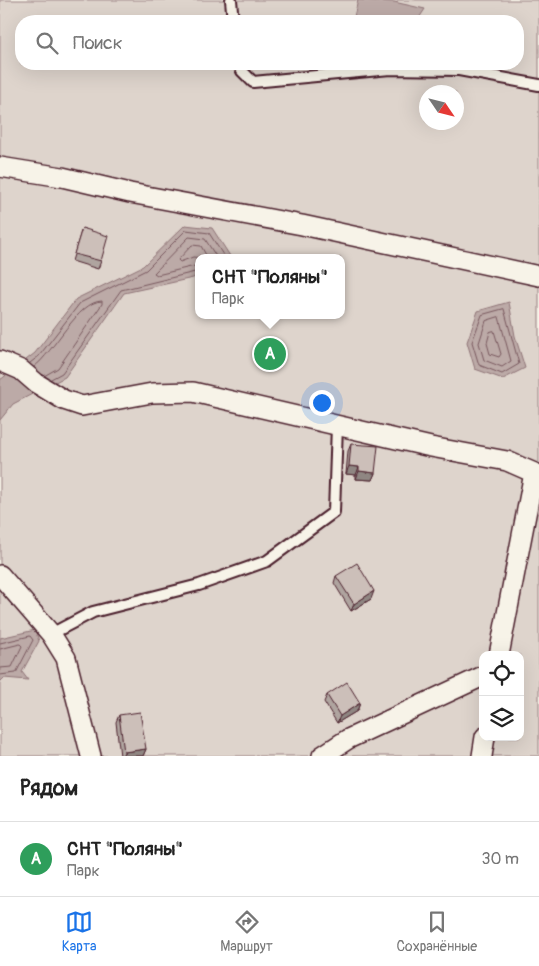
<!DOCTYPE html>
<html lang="ru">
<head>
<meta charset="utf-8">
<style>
  :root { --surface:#fff; --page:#f6f6f6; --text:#222; --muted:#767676; --line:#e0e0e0; --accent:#1a73e8 }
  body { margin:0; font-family:Pangolin,sans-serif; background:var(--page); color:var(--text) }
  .controls { position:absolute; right:15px; bottom:15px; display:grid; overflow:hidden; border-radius:10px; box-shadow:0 5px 20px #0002 }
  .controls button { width:45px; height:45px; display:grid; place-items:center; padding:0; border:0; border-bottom:1px solid var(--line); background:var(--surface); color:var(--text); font:25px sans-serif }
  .compass { position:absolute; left:419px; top:85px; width:45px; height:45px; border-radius:50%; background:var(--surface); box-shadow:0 5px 20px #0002; rotate:125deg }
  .you { position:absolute; left:321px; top:402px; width:18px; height:18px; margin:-12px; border:4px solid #fff; border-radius:50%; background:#1a73e8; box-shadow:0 0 0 8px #1a73e833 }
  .badge { display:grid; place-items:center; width:32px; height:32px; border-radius:50%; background:var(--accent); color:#fff; font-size:16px; font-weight:700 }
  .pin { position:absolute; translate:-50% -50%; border:2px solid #fff; box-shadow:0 1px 5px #0006 }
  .popup { position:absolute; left:195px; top:254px; width:150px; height:65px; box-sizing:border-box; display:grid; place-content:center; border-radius:10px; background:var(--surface); filter:drop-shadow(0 1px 4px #0005); font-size:16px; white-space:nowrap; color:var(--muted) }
  .popup b { font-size:19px; color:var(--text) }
  .popup::after { content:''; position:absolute; left:50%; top:100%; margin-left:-10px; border:10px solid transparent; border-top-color:var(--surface) }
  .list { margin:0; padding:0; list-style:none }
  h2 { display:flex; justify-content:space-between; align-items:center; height:65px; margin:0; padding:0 20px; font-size:21px }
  h2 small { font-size:16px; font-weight:400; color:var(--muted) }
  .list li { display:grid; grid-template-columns:32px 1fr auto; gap:15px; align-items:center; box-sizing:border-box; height:75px; padding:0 20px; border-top:1px solid var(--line) }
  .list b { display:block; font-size:19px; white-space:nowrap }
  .list p { margin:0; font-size:16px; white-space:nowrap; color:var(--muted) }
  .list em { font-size:16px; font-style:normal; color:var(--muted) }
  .icon { flex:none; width:28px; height:28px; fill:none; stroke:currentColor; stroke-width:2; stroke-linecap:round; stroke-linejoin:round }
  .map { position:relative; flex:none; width:539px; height:756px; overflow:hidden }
  .search { position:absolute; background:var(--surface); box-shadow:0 5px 20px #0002; left:15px; right:15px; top:15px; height:55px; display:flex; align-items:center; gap:12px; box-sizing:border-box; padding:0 18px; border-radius:20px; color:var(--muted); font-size:19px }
  .sheet { height:140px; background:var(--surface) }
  nav { display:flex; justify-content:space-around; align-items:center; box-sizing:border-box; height:70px; border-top:1px solid var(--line); background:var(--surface); font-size:14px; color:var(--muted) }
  nav a { display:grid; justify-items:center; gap:2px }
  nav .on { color:var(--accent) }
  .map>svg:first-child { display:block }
  .green { fill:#ded4cc; stroke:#947a7c; fill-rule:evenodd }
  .water { fill:#bcaaa7; stroke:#8e7275 }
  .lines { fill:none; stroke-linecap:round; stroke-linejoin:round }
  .shore { stroke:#78575d; stroke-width:1 }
  .service-casing { stroke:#4a1f2b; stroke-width:14 }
  .minor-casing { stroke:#4a1f2b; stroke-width:22 }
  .service { stroke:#f7f3e8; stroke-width:10 }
  .minor { stroke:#f7f3e8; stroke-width:19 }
  .wall { fill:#afa49f; stroke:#4a1f2b }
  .shaded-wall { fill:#8f8682; stroke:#4a1f2b }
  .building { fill:#ccbfb9; stroke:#4a1f2b }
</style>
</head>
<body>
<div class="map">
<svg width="539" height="756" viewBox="0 0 539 756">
  <rect width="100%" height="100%" fill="#f7f3e8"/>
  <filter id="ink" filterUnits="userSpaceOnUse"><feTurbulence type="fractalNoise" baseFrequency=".02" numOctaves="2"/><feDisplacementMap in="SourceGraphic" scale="10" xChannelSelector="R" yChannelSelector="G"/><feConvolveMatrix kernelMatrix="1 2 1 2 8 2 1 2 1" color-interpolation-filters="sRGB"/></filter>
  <g filter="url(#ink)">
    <!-- green -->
    <path class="green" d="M0,0H539V756H0ZM21,21H518V64H21ZM426,92H456V122H426ZM199,258H341V315H199ZM483,655H520V737H483Z"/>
    <!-- water -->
    <g class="water">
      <path d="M358,0L394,2L425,9L417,21H353Z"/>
      <path d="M185,225L212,228L230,256L199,258V275L193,278L124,293L65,377L13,404L0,420V380L35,353L76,299L143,266Z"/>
      <path d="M509,302L515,336L525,368L503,379L475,369L467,342L478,311Z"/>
      <path d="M35,630L39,641L22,672L28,680L4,678L0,682V638Z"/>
    </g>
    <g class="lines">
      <!-- shore -->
      <g class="shore">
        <path d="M203,258L193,257L180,262L178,260L192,245L201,246L206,255L205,258"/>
        <path d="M199,265L157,275L154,273L189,237L205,239L217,258"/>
        <path d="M504,309L519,364L502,374L479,365L472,342L482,315Z"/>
        <path d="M499,317L511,361L502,367L484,360L479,343L486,321Z"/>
        <path d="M494,331L501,354L499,357L490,354L487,343L490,332Z"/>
        <path d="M30,363L39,356L80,303L146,270L186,230L209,233L225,258"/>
        <path d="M34,367C54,352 78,301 102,301V304L58,368L44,376"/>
        <path d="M51,379L62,373L121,290L199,271"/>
        <path d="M0,643L30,636L33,640L16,673L0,675"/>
        <path d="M0,649L20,644L22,646L12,667L0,668"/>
      </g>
      <defs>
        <g id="service">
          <path d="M231,0L233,21"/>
          <path d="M239,64L242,71L253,82L390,69L459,70L539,85"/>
          <path d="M51,634L93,612L199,585L267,561L334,512L337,425"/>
        </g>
        <g id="minor">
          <path d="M0,167L62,177L130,193L302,225L539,276"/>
          <path d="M0,361L21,370L36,383L64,400L82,406L152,393L193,392L431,447L507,461L539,475"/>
          <path d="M0,575L51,634L66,658L91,756"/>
          <path d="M499,655L534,473"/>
          <path d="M322,756L348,739L483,676"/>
          <path d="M482,756L485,737"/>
        </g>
      </defs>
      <!-- service casing -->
      <use href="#service" class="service-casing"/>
      <!-- minor casing -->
      <use href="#minor" class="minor-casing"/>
      <!-- service -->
      <use href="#service" class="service"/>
      <!-- minor -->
      <use href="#minor" class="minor"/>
    </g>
    <!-- wall -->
    <g class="wall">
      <path d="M82,228L101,261L98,269L72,261Z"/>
      <path d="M351,444L375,473L372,480L356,479V475L346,474L348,451Z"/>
      <path d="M336,576L371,599L351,611L334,583Z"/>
      <path d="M327,695L360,703L357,711L337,723L324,702Z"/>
      <path d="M119,715L146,749L143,756H120L116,722Z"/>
    </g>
    <!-- shaded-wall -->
    <g class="shaded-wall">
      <path d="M349,466L359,467L356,475L346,474Z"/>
      <path d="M359,471L375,473L372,480L356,479Z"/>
      <path d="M374,591L371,599L351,611L354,604Z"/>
      <path d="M360,703L357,711L337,723L340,716Z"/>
      <path d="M146,749L143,756H122L124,752Z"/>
    </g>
    <!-- building -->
    <g class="building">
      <path d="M250,18V21H239L241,19Z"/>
      <path d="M82,228L108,236L101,261L74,254Z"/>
      <path d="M351,444L378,446L375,473L359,471V467L349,466Z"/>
      <path d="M357,563L374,591L354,604L336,576Z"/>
      <path d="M347,682L360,703L340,716L327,695Z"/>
      <path d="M140,712L146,749L124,752L119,715Z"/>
    </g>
  </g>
</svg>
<div class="controls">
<button><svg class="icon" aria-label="locate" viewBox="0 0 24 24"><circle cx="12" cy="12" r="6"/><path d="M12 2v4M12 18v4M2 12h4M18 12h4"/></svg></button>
<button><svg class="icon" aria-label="layers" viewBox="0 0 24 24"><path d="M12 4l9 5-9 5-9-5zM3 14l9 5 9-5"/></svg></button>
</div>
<svg class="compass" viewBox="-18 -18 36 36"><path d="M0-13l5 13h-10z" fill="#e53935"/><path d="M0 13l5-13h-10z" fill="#767676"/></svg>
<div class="you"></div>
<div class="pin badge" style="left:270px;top:354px;background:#2e9e5b">A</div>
<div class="popup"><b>СНТ &quot;Поляны&quot;</b>Парк</div>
<div class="search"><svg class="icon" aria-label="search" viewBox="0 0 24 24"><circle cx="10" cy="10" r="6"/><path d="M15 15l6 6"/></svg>Поиск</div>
</div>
<section class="sheet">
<h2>Рядом<small></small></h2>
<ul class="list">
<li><span class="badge" style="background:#2e9e5b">A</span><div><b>СНТ &quot;Поляны&quot;</b><p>Парк</p></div><em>30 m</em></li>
</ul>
</section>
<nav>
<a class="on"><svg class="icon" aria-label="map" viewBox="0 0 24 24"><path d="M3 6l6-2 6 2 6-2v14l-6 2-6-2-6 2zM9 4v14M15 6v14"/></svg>Карта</a>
<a><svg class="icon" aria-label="directions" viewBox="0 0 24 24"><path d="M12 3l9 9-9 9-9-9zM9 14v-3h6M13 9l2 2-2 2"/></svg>Маршрут</a>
<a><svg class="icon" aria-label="saved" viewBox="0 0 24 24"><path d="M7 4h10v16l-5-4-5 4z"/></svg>Сохранённые</a>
</nav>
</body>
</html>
